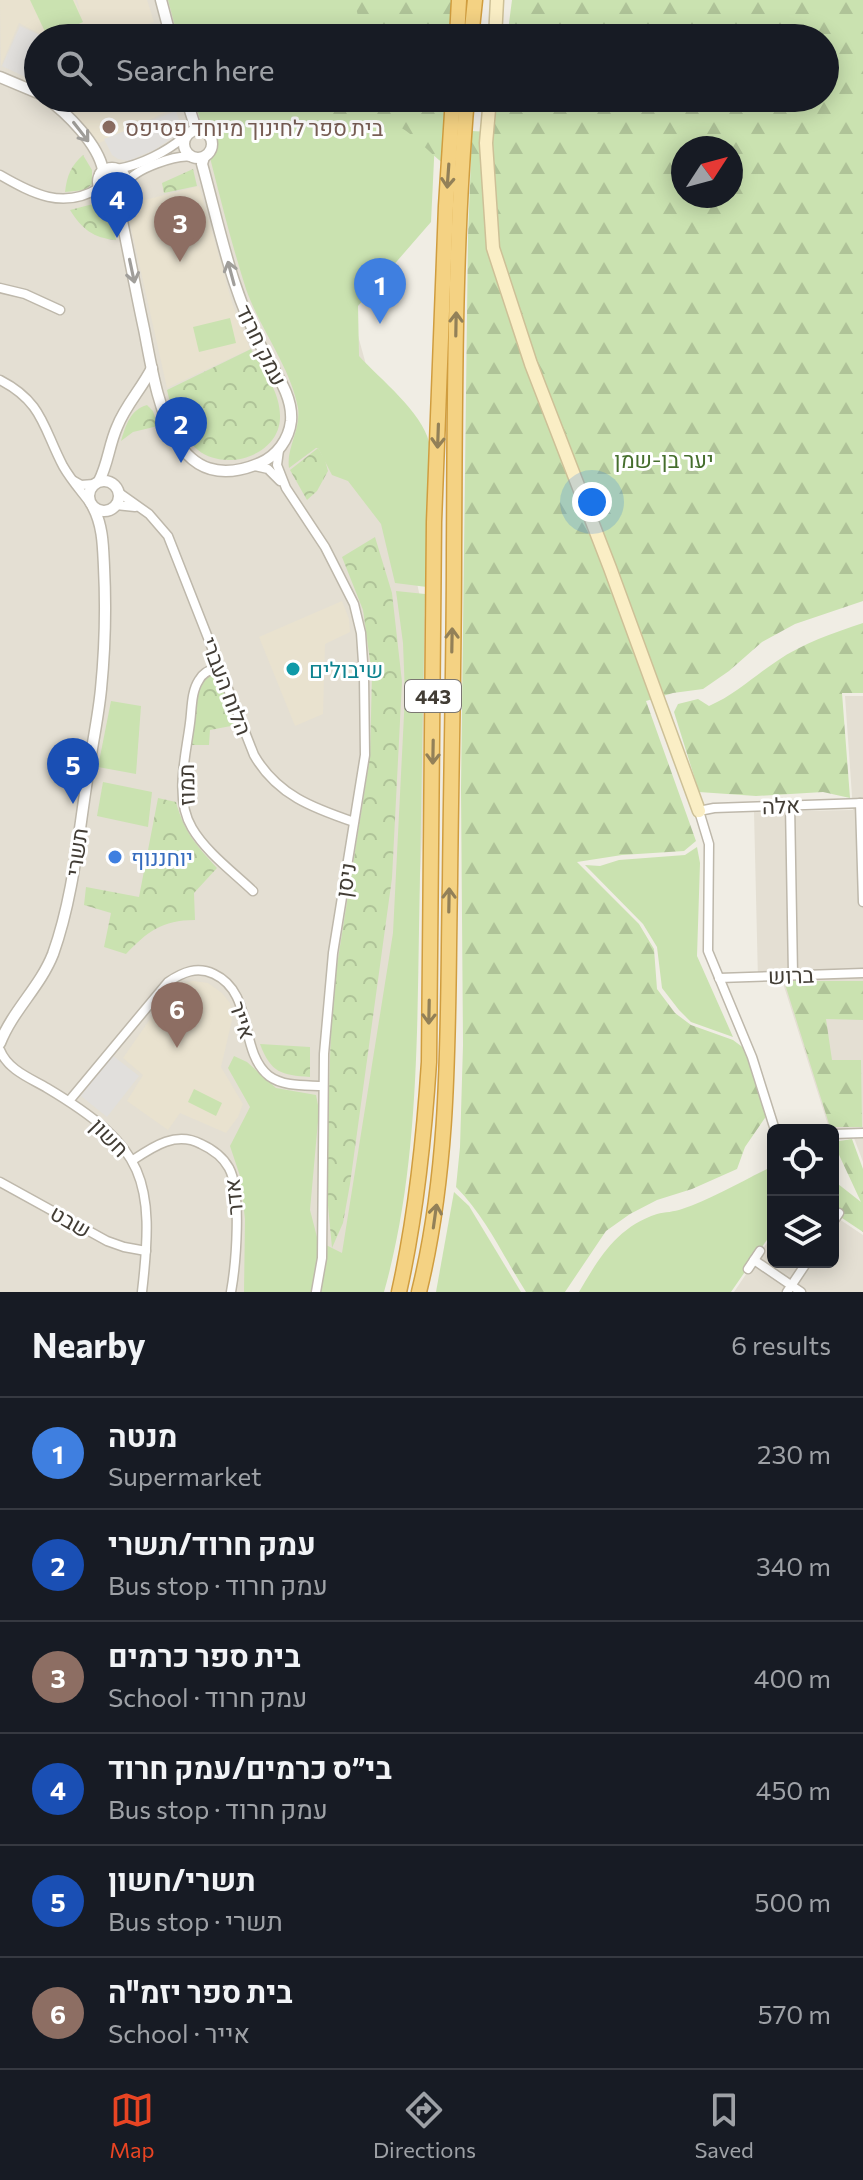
<!DOCTYPE html>
<html lang="en">
<head>
<meta charset="utf-8">
<style>
  :root { --surface:#171b24; --page:#242831; --text:#f1f3f6; --muted:#9ea1a6; --line:#363941; --accent:#e84423 }
  body { margin:0; font-family:Commissioner,Heebo,sans-serif; background:var(--page); color:var(--text) }
  .controls { position:absolute; right:24px; bottom:24px; display:grid; overflow:hidden; border-radius:12px; box-shadow:0 4px 20px #0003 }
  .controls button { width:72px; height:72px; display:grid; place-items:center; padding:0; border:0; border-bottom:2px solid var(--line); background:var(--surface); color:var(--text); font:40px sans-serif }
  .compass { position:absolute; left:671px; top:136px; width:72px; height:72px; border-radius:50%; background:var(--surface); box-shadow:0 4px 20px #0003; rotate:54deg }
  .you { position:absolute; left:592px; top:502px; width:28px; height:28px; margin:-20px; border:6px solid #fff; border-radius:50%; background:#1a73e8; box-shadow:0 0 0 12px #1a73e833 }
  .badge { display:grid; place-items:center; width:52px; height:52px; border-radius:50%; background:var(--accent); color:#fff; font-size:26px; font-weight:700 }
  .pin { position:absolute; translate:-50% -66px; filter:drop-shadow(0 2px 4px #0008) }
  .pin::after { content:''; position:absolute; top:42px; width:28px; height:24px; background:inherit; clip-path:polygon(0 0,100% 0,50% 100%) }
  .list { margin:0; padding:0; list-style:none }
  h2 { display:flex; justify-content:space-between; align-items:center; height:104px; margin:0; padding:0 32px; font-size:34px }
  h2 small { font-size:26px; font-weight:400; color:var(--muted) }
  .list li { display:grid; grid-template-columns:52px 1fr auto; gap:24px; align-items:center; box-sizing:border-box; height:112px; padding:0 32px; border-top:2px solid var(--line) }
  .list b { display:block; font-size:30px; white-space:nowrap }
  .list p { margin:0; font-size:26px; white-space:nowrap; color:var(--muted) }
  .list em { font-size:26px; font-style:normal; color:var(--muted) }
  .icon { flex:none; width:44px; height:44px; fill:none; stroke:currentColor; stroke-width:2; stroke-linecap:round; stroke-linejoin:round }
  .map { position:relative; flex:none; width:863px; height:1292px; overflow:hidden }
  .search { position:absolute; background:var(--surface); box-shadow:0 4px 20px #0003; left:24px; right:24px; top:24px; height:88px; display:flex; align-items:center; gap:20px; box-sizing:border-box; padding:0 28px; border-radius:44px; color:var(--muted); font-size:30px }
  .sheet { height:776px; background:var(--surface) }
  nav { display:flex; justify-content:space-around; align-items:center; box-sizing:border-box; height:112px; border-top:2px solid var(--line); background:var(--surface); font-size:22px; color:var(--muted) }
  nav a { display:grid; justify-items:center; gap:4px }
  nav .on { color:var(--accent) }
  .map>svg:first-child { display:block }
  .residential { fill:#e4dfd3 }
  .education { fill:#e9e2cf }
  .green { fill:#cae2b0 }
  .forest { fill:url(#forest-firs); fill-rule:evenodd }
  .park { fill:url(#park-crowns) }
  .parking { fill:#e1dfdc }
  .lines { fill:none; stroke-linecap:round; stroke-linejoin:round }
  .minor-casing { stroke:#beb8ab; stroke-width:11 }
  .tertiary-casing { stroke:#beb8ab; stroke-width:13 }
  .secondary-casing { stroke:#cdc097; stroke-width:15 }
  .trunk-casing { stroke:#d09d3f; stroke-width:17 }
  .minor { stroke:#fff; stroke-width:8 }
  .tertiary { stroke:#fff; stroke-width:10 }
  .secondary { stroke:#faeec5; stroke-width:12 }
  .trunk { stroke:#f4d283; stroke-width:14 }
  .oneway { stroke:#a09e9a }
  .oneway2 { stroke:#928058 }
  .education-dot { fill:#8d6e63; stroke:#fff; stroke-width:3 }
  .culture-dot { fill:#0f9aa8; stroke:#fff; stroke-width:3 }
  .shop-dot { fill:#3f7fe0; stroke:#fff; stroke-width:3 }
  .labels { text-anchor:middle; dominant-baseline:central; stroke-width:6; stroke-linejoin:round; paint-order:stroke }
  .shield { fill:#fff; stroke:#7b7772; stroke-width:2 }
  .shield-label { font-size:20px; font-weight:bold; fill:#423d35 }
  .education-label { font-size:22px; fill:#785e54; stroke:#fff; text-anchor:start }
  .street-label { font-size:22px; fill:#423d35; stroke:#fff }
  .park-label { font-size:22px; fill:#456e2d; stroke:#fff }
  .culture-label { font-size:22px; fill:#0d838f; stroke:#fff; text-anchor:start }
  .shop-label { font-size:22px; fill:#366cbe; stroke:#fff; text-anchor:start }
</style>
</head>
<body>
<div class="map">
<svg width="863" height="1292" viewBox="0 0 863 1292">
  <defs>
    <pattern id="forest-firs" width="22" height="20" patternUnits="userSpaceOnUse" patternTransform="scale(2)"><rect width="22" height="20" fill="#cae2b0"/><path d="M5 1l3.5 6h-7zM16 11l3.5 6h-7z" fill="#afc398"/></pattern>
    <pattern id="park-crowns" width="20" height="18" patternUnits="userSpaceOnUse" patternTransform="scale(2)"><rect width="20" height="18" fill="#cae2b0"/><path d="M2 6a3 3 0 1 1 6 0M12 15a3 3 0 1 1 6 0" fill="none" stroke="#afc398"/></pattern>
  </defs>
  <rect width="100%" height="100%" fill="#f0ede4"/>
  <!-- residential -->
  <g class="residential">
    <path d="M0,0H252L265,38H38V98H286L315,180L386,437L427,630L422,837L407,1127L370,1292H0Z"/>
    <path d="M845,696H863V1162L851,1130L829,1128L782,980H758L754,812L853,810Z"/>
    <path d="M833,1215L863,1235V1292H734L773,1234V1262H833Z"/>
  </g>
  <!-- education -->
  <g class="education">
    <path d="M0,0H75L81,15L77,0H147L154,22L122,32L155,24L160,38H96L90,35L86,26L55,38H48L19,23L1,66Z"/>
    <path d="M77,98H179L181,105L95,145L69,108Z"/>
    <path d="M199,186L233,306L250,349L167,388L126,205Z"/>
    <path d="M342,601L349,619L350,632L325,644L323,714L295,726L259,637Z"/>
    <path d="M193,981L208,983L222,993L230,1003L232,1020L221,1067L243,1104L238,1117L226,1133L180,1113L168,1130L127,1101L143,1075L123,1058L166,996L178,984Z"/>
  </g>
  <!-- green -->
  <g class="green">
    <path d="M30,0H73L83,22L48,38Z"/>
    <path d="M168,0H442L440,38H178Z"/>
    <path d="M194,98H437L431,222L358,306L359,356C380,379 422,412 429,442L427,587L395,583L381,524L348,481L332,475L318,448H316L289,468C286,448 301,430 298,408C291,368 260,329 246,289C226,227 212,161 194,98Z"/>
    <path d="M230,318L236,343L199,352L193,327Z"/>
    <path d="M396,591L425,594C423,706 421,817 419,929C417,1050 417,1175 384,1292H244L245,1219L240,1176L230,1146L250,1107L228,1068L234,1056L247,1062L276,1088L316,1095L319,1110L310,1210L318,1241L342,1253L393,933L405,695L403,643Z"/>
    <path d="M111,701L141,706L136,774L98,767Z"/>
    <path d="M103,782L152,792L148,827L97,816Z"/>
    <path d="M697,847L700,863L697,956L733,1037L691,1022L679,1010L662,988L657,947L643,924L585,865L600,866L619,860L685,855Z"/>
    <path d="M194,1089L222,1103L216,1116L188,1102Z"/>
    <path d="M773,1166V1231L731,1292H579C599,1258 617,1227 657,1214C665,1212 674,1212 682,1209C711,1199 744,1180 773,1166Z"/>
    <path d="M454,1192L469,1206L521,1292H436Z"/>
  </g>
  <!-- forest -->
  <g class="forest">
    <path d="M354,0H451L452,16L449,38H359L358,16Z"/>
    <path d="M512,0H863V601L795,624L762,642L729,671L703,689L673,693L646,701L696,841L684,851L622,855L577,862L639,924L654,949L657,989L675,1013L691,1025L733,1040L745,1049L767,1115L745,1147L737,1169L692,1189L657,1200L630,1214L606,1231L565,1292H526C503,1256 486,1217 456,1187L460,1147L463,1045L461,789L468,236L472,131L490,132L496,98H825V38H507ZM683,148H731V196H683Z"/>
    <path d="M326,98H447L444,164C429,153 416,136 400,127C376,115 350,117 325,117Z"/>
    <path d="M863,623V693H842L850,798L823,792L756,796L699,792L674,712L678,704L698,699L709,706C735,695 754,676 777,661C803,643 833,633 863,623Z"/>
    <path d="M784,981H863V1020L826,1019L832,1060H861L862,1127H830Z"/>
    <path d="M852,1139L863,1169V1232L833,1212V1180L861,1202L833,1142Z"/>
  </g>
  <!-- park -->
  <g class="park">
    <path d="M83,155L92,170V184L85,190L65,192C67,175 71,166 83,155Z"/>
    <path d="M193,169L197,186L164,193L162,183Z"/>
    <path d="M93,204C115,209 113,220 116,240C93,238 82,229 70,210Z"/>
    <path d="M251,349C263,370 281,393 280,418C279,456 225,472 198,450C180,436 172,412 167,390Z"/>
    <path d="M147,405L153,411L158,426L133,432L121,441C126,425 130,410 147,405Z"/>
    <path d="M318,448L325,460L328,471L317,491L307,500L290,470Z"/>
    <path d="M375,537L392,593L402,682L392,878L350,1184L343,1223L332,1248L326,1184L332,997L370,756L372,675L363,610L342,557Z"/>
    <path d="M211,674L218,677L236,725L210,730L209,745H191C194,723 191,688 211,674Z"/>
    <path d="M158,798L176,802C184,832 197,846 217,868L194,893L195,920C162,920 147,932 126,954L104,947L111,913L84,905L86,887L139,897Z"/>
    <path d="M260,1044L310,1047V1077C281,1075 271,1073 260,1044Z"/>
  </g>
  <!-- parking -->
  <g class="parking">
    <path d="M20,26L46,38H38V83L2,66Z"/>
    <path d="M176,111L183,131L154,150L128,161L118,159L112,155L104,139Z"/>
    <path d="M112,1055L139,1076L107,1117L81,1096Z"/>
  </g>
  <g class="lines">
    <defs>
      <g id="minor">
        <path d="M117,169C141,165 166,152 184,137"/>
        <path d="M0,175C33,194 63,210 99,188"/>
        <path d="M127,183C134,169 177,154 192,157"/>
        <path d="M0,288L25,294L60,310"/>
        <path d="M0,380C43,402 43,428 63,466C71,480 81,491 90,503"/>
        <path d="M279,450L277,465L286,488L325,547L354,604L361,633L364,677L365,755L333,953L324,1054L322,1258L316,1292"/>
        <path d="M255,466L268,469L280,481"/>
        <path d="M74,481L81,485L94,484"/>
        <path d="M118,492L149,514L168,536L254,755C277,795 313,808 354,822"/>
        <path d="M116,505L135,507"/>
        <path d="M219,666C211,670 203,672 199,680C191,692 192,709 190,723C186,755 174,798 192,828C206,852 233,872 253,891"/>
        <path d="M860,803L863,902"/>
        <path d="M790,804L793,975"/>
        <path d="M719,978L863,973"/>
        <path d="M0,1050C8,1070 30,1078 47,1088C146,1147 155,1180 142,1292"/>
        <path d="M69,1101L168,982C183,972 197,966 214,974C255,993 238,1051 269,1076C284,1087 305,1085 323,1086"/>
        <path d="M775,1130L752,1057L708,951L709,844L699,811L714,808L863,803"/>
        <path d="M833,1134L863,1133"/>
        <path d="M133,1160C154,1146 176,1131 201,1144C212,1149 223,1157 229,1168C242,1192 236,1264 231,1292"/>
        <path d="M0,1182L107,1241L124,1247L146,1251"/>
        <path d="M833,1222L839,1213"/>
        <path d="M754,1260L801,1292"/>
        <path d="M748,1269L760,1251"/>
        <path d="M787,1292L807,1262"/>
      </g>
      <g id="tertiary">
        <path d="M161,0L171,38"/>
        <path d="M0,77L38,93"/>
        <path d="M46,98C67,113 98,144 103,170L100,174"/>
        <path d="M186,98L196,129"/>
        <circle cx="198" cy="144" r="14"/>
        <circle cx="112" cy="182" r="14"/>
        <path d="M110,197L121,216C129,254 136,292 144,329C156,389 169,502 260,463C277,456 289,439 291,421C293,396 276,374 265,354C232,295 220,229 202,164L204,157"/>
        <circle cx="104" cy="496" r="15"/>
        <path d="M99,481C108,464 109,445 117,427C125,406 142,388 152,368"/>
        <path d="M0,1043C13,1010 40,987 53,954C73,898 78,838 87,780C91,750 98,720 101,689C105,649 106,607 104,567C103,546 103,526 93,507"/>
      </g>
      <g id="secondary">
        <path d="M495,38L497,0"/>
        <path d="M490,98L486,143L493,248L531,364L610,568L699,811"/>
      </g>
      <g id="trunk">
        <path d="M457,38L459,0"/>
        <path d="M471,38L475,0"/>
        <path d="M399,1292C416,1216 424,1140 429,1062L434,522L446,206L453,98"/>
        <path d="M419,1292C452,1158 447,1020 450,883C451,773 454,662 454,551C455,400 454,249 467,98"/>
      </g>
    </defs>
    <!-- minor casing -->
    <use href="#minor" class="minor-casing"/>
    <!-- tertiary casing -->
    <use href="#tertiary" class="tertiary-casing"/>
    <!-- secondary casing -->
    <use href="#secondary" class="secondary-casing"/>
    <!-- trunk casing -->
    <use href="#trunk" class="trunk-casing"/>
    <!-- minor -->
    <use href="#minor" class="minor"/>
    <!-- tertiary -->
    <use href="#tertiary" class="tertiary"/>
    <!-- secondary -->
    <use href="#secondary" class="secondary"/>
    <!-- trunk -->
    <use href="#trunk" class="trunk"/>
  </g>
  <!-- one-way arrows -->
  <defs><path id="oneway-shaft" d="M-6 0H5M1.5-3L5.5 0L1.5 3" fill="none" stroke-width="1.6" stroke-linecap="round" stroke-linejoin="round" transform="scale(2)"/></defs>
  <g class="oneway">
    <use href="#oneway-shaft" transform="translate(81 132) rotate(52)"/>
    <use href="#oneway-shaft" transform="translate(132 271) rotate(78)"/>
    <use href="#oneway-shaft" transform="translate(231 273) rotate(-105)"/>
  </g>
  <g class="oneway2">
    <use href="#oneway-shaft" transform="translate(448 176) rotate(94)"/>
    <use href="#oneway-shaft" transform="translate(456 324) rotate(-89)"/>
    <use href="#oneway-shaft" transform="translate(438 436) rotate(92)"/>
    <use href="#oneway-shaft" transform="translate(452 640) rotate(-89)"/>
    <use href="#oneway-shaft" transform="translate(433 752) rotate(91)"/>
    <use href="#oneway-shaft" transform="translate(449 900) rotate(-89)"/>
    <use href="#oneway-shaft" transform="translate(429 1012) rotate(91)"/>
    <use href="#oneway-shaft" transform="translate(435 1216) rotate(-82)"/>
  </g>
  <!-- markers -->
  <circle class="education-dot" cx="109" cy="127" r="8"/>
  <circle class="culture-dot" cx="293" cy="669" r="8"/>
  <circle class="shop-dot" cx="115" cy="857" r="8"/>
  <g class="labels">
    <!-- shield labels -->
    <rect class="shield" x="405" y="680" width="56" height="32" rx="6"/>
    <g class="shield-label">
      <text x="433" y="696">443</text>
    </g>
    <!-- education labels -->
    <g class="education-label">
      <text x="125" y="127">בית ספר לחינוך מיוחד פסיפס</text>
    </g>
    <!-- street labels -->
    <g class="street-label">
      <text transform="translate(262 345) rotate(64)">עמק חרוד</text>
      <text transform="translate(227 686) rotate(69)">הלוח העברי</text>
      <text transform="translate(186 785) rotate(-91)">תמוז</text>
      <text transform="translate(781 805) rotate(-2)">אלה</text>
      <text transform="translate(76 852) rotate(-82)">תשרי</text>
      <text transform="translate(345 880) rotate(-81)">ניסן</text>
      <text transform="translate(791 975) rotate(-2)">ברוש</text>
      <text transform="translate(243 1020) rotate(72)">אייר</text>
      <text transform="translate(110 1137) rotate(46)">חשון</text>
      <text transform="translate(233 1197) rotate(-96)">אדר</text>
      <text transform="translate(71 1221) rotate(30)">שבט</text>
    </g>
    <!-- park labels -->
    <g class="park-label">
      <text x="664" y="459">יער בן-שמן</text>
    </g>
    <!-- culture labels -->
    <g class="culture-label">
      <text x="309" y="669">שיבולים</text>
    </g>
    <!-- shop labels -->
    <g class="shop-label">
      <text x="131" y="857">יוחננוף</text>
    </g>
  </g>
</svg>
<div class="controls">
<button><svg class="icon" aria-label="locate" viewBox="0 0 24 24"><circle cx="12" cy="12" r="6"/><path d="M12 2v4M12 18v4M2 12h4M18 12h4"/></svg></button>
<button><svg class="icon" aria-label="layers" viewBox="0 0 24 24"><path d="M12 4l9 5-9 5-9-5zM3 14l9 5 9-5"/></svg></button>
</div>
<svg class="compass" viewBox="-18 -18 36 36"><path d="M0-13l5 13h-10z" fill="#e53935"/><path d="M0 13l5-13h-10z" fill="#9ea1a6"/></svg>
<div class="you"></div>
<div class="pin badge" style="left:380px;top:324px;background:#3f7fe0">1</div>
<div class="pin badge" style="left:181px;top:463px;background:#1a4fb4">2</div>
<div class="pin badge" style="left:180px;top:262px;background:#8d6e63">3</div>
<div class="pin badge" style="left:117px;top:238px;background:#1a4fb4">4</div>
<div class="pin badge" style="left:73px;top:804px;background:#1a4fb4">5</div>
<div class="pin badge" style="left:177px;top:1048px;background:#8d6e63">6</div>
<div class="search"><svg class="icon" aria-label="search" viewBox="0 0 24 24"><circle cx="10" cy="10" r="6"/><path d="M15 15l6 6"/></svg>Search here</div>
</div>
<section class="sheet">
<h2>Nearby<small>6 results</small></h2>
<ul class="list">
<li><span class="badge" style="background:#3f7fe0">1</span><div><b>מנטה</b><p>Supermarket</p></div><em>230 m</em></li>
<li><span class="badge" style="background:#1a4fb4">2</span><div><b>עמק חרוד/תשרי</b><p>Bus stop · עמק חרוד</p></div><em>340 m</em></li>
<li><span class="badge" style="background:#8d6e63">3</span><div><b>בית ספר כרמים</b><p>School · עמק חרוד</p></div><em>400 m</em></li>
<li><span class="badge" style="background:#1a4fb4">4</span><div><b>בי״ס כרמים/עמק חרוד</b><p>Bus stop · עמק חרוד</p></div><em>450 m</em></li>
<li><span class="badge" style="background:#1a4fb4">5</span><div><b>תשרי/חשון</b><p>Bus stop · תשרי</p></div><em>500 m</em></li>
<li><span class="badge" style="background:#8d6e63">6</span><div><b>בית ספר יזמ&quot;ה</b><p>School · אייר</p></div><em>570 m</em></li>
</ul>
</section>
<nav>
<a class="on"><svg class="icon" aria-label="map" viewBox="0 0 24 24"><path d="M3 6l6-2 6 2 6-2v14l-6 2-6-2-6 2zM9 4v14M15 6v14"/></svg>Map</a>
<a><svg class="icon" aria-label="directions" viewBox="0 0 24 24"><path d="M12 3l9 9-9 9-9-9zM9 14v-3h6M13 9l2 2-2 2"/></svg>Directions</a>
<a><svg class="icon" aria-label="saved" viewBox="0 0 24 24"><path d="M7 4h10v16l-5-4-5 4z"/></svg>Saved</a>
</nav>
</body>
</html>
